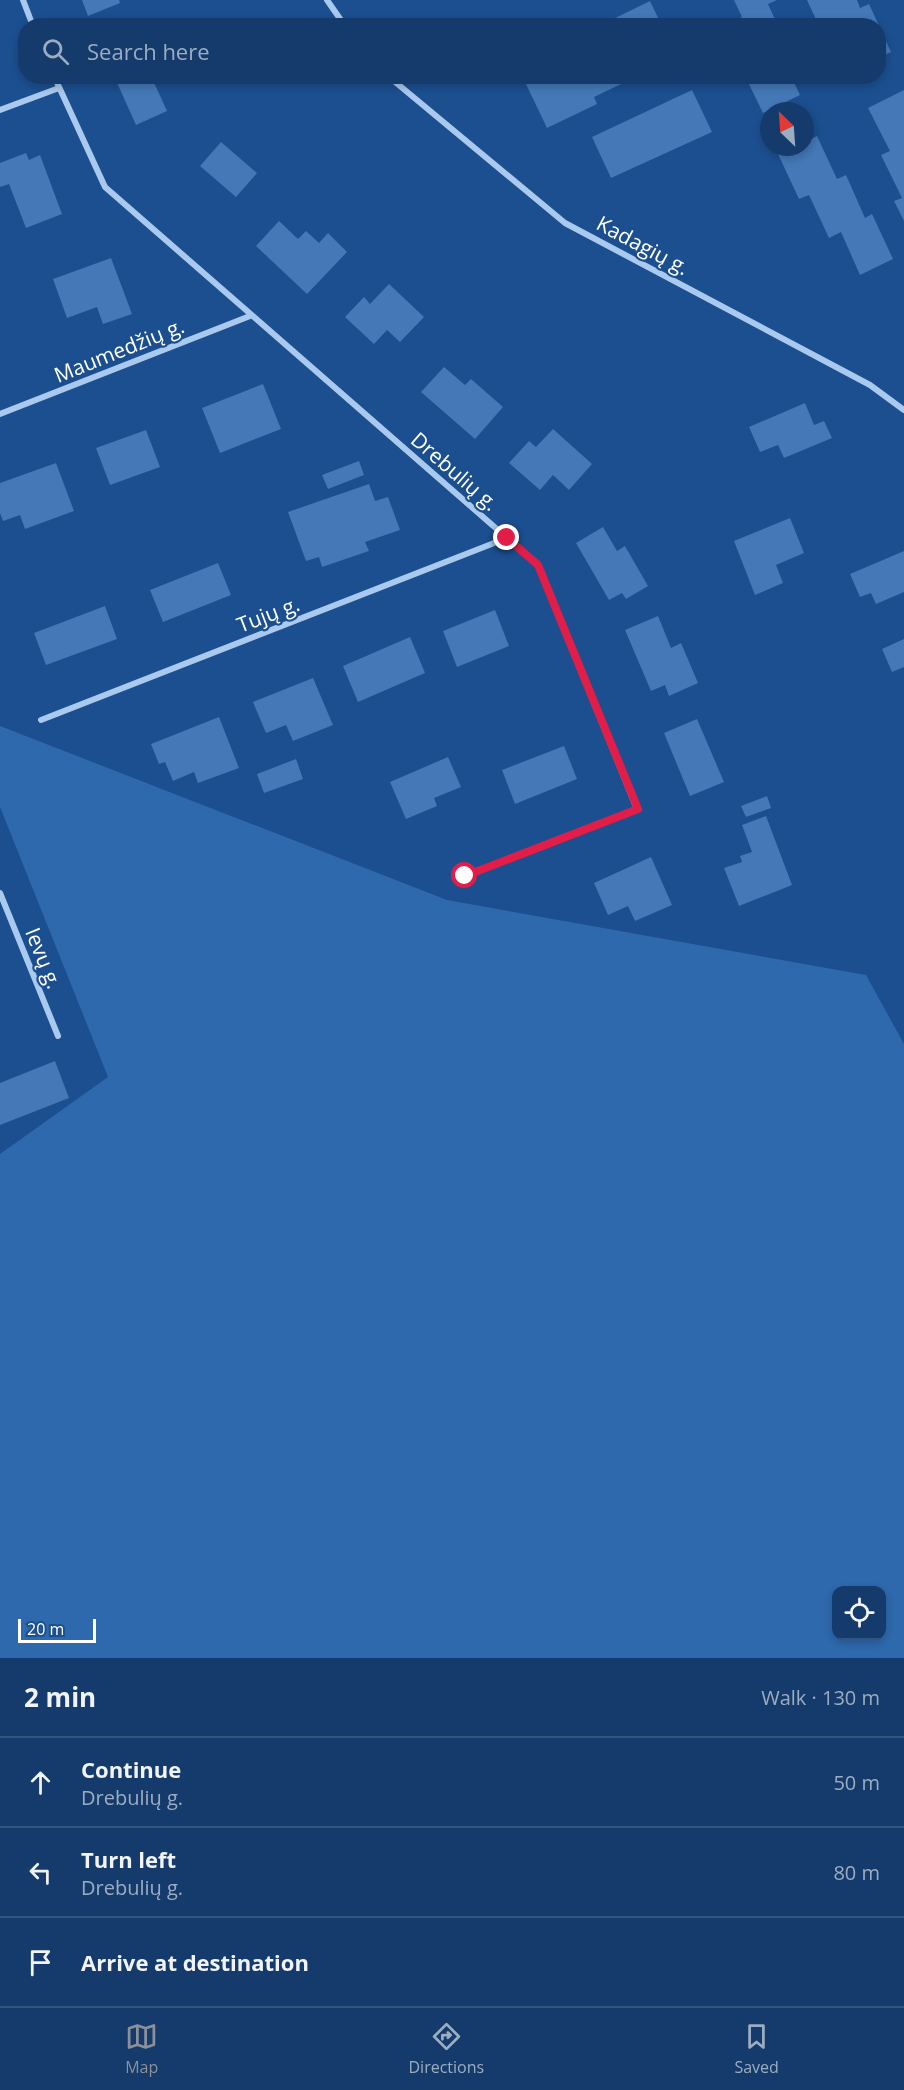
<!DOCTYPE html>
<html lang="en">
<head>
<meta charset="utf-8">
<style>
  :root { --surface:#143b6b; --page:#214673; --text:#f1f3f6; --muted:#9dadc1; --line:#33557e; --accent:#8c9099 }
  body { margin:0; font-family:"Open Sans",sans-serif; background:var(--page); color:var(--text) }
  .controls { position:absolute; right:18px; bottom:18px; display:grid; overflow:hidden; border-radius:12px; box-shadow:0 3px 9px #0003 }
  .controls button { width:54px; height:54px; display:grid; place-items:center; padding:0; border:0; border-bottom:2px solid var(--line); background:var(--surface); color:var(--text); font:30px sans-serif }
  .compass { position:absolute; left:760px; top:102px; width:54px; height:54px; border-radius:50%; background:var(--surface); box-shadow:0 3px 9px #0003; rotate:335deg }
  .scale { position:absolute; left:18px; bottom:15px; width:78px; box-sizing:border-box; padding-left:6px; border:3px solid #fff; border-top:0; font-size:16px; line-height:21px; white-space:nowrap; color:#fff; -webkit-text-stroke:4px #1b4f8f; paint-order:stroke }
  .stop { position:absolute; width:18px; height:18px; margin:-14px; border:4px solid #e11d48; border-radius:50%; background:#fff }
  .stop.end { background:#e11d48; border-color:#fff; box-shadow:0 2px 6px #0008 }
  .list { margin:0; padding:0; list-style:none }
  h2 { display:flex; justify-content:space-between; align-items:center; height:78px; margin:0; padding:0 24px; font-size:26px }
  h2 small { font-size:20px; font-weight:400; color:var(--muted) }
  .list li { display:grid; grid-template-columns:39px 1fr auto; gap:18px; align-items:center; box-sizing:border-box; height:90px; padding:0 24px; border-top:2px solid var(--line) }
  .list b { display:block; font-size:22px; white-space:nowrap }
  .list p { margin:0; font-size:20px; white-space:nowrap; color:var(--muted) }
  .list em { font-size:20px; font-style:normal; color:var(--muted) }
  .icon { flex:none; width:33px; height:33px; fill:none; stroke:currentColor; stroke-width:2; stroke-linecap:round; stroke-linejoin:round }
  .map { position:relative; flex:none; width:904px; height:1658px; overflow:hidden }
  .search { position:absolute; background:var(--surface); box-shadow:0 3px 9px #0003; left:18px; right:18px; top:18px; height:66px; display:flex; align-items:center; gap:15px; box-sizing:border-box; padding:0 21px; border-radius:24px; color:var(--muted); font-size:22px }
  .sheet { height:348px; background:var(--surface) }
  nav { display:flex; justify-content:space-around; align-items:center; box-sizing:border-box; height:84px; border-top:2px solid var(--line); background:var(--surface); font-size:16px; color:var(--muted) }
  nav a { display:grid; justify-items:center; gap:3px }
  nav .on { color:var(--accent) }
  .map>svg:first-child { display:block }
  .green { fill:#2e69ad; fill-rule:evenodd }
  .building { fill:#4478b7 }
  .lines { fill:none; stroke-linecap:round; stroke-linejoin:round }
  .minor { stroke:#a9c9ee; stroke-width:6 }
  .route { stroke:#e11d48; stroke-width:8 }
  .labels { text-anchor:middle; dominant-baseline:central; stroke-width:4.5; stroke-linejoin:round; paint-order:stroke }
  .street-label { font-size:21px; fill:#fff; stroke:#1b4f8f }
</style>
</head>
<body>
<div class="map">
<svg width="904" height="1658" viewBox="0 0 904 1658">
  <rect width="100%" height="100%" fill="#1b4f8f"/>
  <!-- green -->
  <path class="green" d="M0,726L447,900L866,975L904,1044V1658H0V1154L108,1077L0,807ZM882,1590V1636H836V1590Z"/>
  <!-- building -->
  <g class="building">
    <path d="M82,0H119L120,3L88,16Z"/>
    <path d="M734,0H777L768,4L778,26H731L730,23L742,17Z"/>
    <path d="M807,0H857L860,8L869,4L891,52L878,58V26H819Z"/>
    <path d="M650,1L662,26H604L603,24Z"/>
    <path d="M114,76H151L167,111L136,125Z"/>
    <path d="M537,76H638L594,97L597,104L547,128L525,82Z"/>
    <path d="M745,76H791L800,95L763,113Z"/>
    <path d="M692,90L712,132L611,178L592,137Z"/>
    <path d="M904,90V221L894,201L902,198L881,155L890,151L868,108Z"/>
    <path d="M817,136L837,179L846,175L865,218L872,214L893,259L860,275L841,232L829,238L809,195L799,199L778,154L794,147H805V142Z"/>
    <path d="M221,142L257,173L236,197L200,166Z"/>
    <path d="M26,153L29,160L40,155L62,214L26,228L9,184L0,187V163Z"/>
    <path d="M279,221L298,239L306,231L319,243L328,233L347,252L307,294L256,246Z"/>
    <path d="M111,258L132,314L103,324L97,307L67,318L53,279Z"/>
    <path d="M389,284L424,317L400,342L387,330L374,344L345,317L364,297L370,304Z"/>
    <path d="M444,367L465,385L471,379L503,407L475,439L421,392Z"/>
    <path d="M263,384L281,429L220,453L202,408Z"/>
    <path d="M805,403L814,425L824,421L832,438L784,458L778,445L760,452L749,427Z"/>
    <path d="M553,429L592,464L569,490L553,475L540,490L509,463L529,441L536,447Z"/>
    <path d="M146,430L160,467L110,485L96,448Z"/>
    <path d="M359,461L364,475L328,489L322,475Z"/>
    <path d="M56,463L74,511L25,529L20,515L3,521L0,513V483Z"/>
    <path d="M369,484L375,501L388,497L400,530L365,542L369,551L322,567L319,557L306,561L288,512Z"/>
    <path d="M790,518L804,553L776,565L783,583L755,595L734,541Z"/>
    <path d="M603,527L617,551L625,546L648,586L626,599L622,593L609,600L576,543Z"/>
    <path d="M904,551V592L876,604L871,593L860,597L850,574Z"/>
    <path d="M218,563L231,595L163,622L150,590Z"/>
    <path d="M105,606L117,639L46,665L34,633Z"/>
    <path d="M495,610L509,646L457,667L443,631Z"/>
    <path d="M658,616L671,648L681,643L698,683L669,696L665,685L651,691L625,630Z"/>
    <path d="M410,637L425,673L358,702L343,666Z"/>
    <path d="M904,639V667L892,672L882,649Z"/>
    <path d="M313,678L333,725L293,741L286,725L266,733L253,702Z"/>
    <path d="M219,717L239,768L198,783L194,772L173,781L165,762L159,764L151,744Z"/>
    <path d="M697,719L724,782L690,796L664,733Z"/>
    <path d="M564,746L577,779L515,804L502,770Z"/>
    <path d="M448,757L461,787L434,798L437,806L406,819L390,782Z"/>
    <path d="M296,759L303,779L264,793L257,774Z"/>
    <path d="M767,796L771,808L746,817L741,806Z"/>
    <path d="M766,816L792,885L739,906L724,868L742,862L740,856L752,852L742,825Z"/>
    <path d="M651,857L672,905L635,921L628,906L608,915L594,883Z"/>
    <path d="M55,1061L69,1098L0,1125V1083Z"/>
  </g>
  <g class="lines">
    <!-- minor -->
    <g class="minor">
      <path d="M23,0L33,26"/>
      <path d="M327,0L345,26"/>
      <path d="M54,76L105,187L538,565L637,809L465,876"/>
      <path d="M388,76L565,223L870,385L904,410"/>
      <path d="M0,110L59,88"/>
      <path d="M0,414L250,316"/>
      <path d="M41,720L507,538"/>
      <path d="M0,893L58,1036"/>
    </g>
  </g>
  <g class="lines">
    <!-- route -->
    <path class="route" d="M465,876L638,809L538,565L507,538"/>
  </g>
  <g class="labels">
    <!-- street labels -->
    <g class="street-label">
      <text transform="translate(643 245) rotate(28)">Kadagių g.</text>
      <text transform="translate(119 350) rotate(-22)">Maumedžių g.</text>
      <text transform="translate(455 471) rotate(41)">Drebulių g.</text>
      <text transform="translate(268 614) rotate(-21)">Tujų g.</text>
      <text transform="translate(44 958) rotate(68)">Ievų g.</text>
    </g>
  </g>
</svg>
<div class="controls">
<button><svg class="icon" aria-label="locate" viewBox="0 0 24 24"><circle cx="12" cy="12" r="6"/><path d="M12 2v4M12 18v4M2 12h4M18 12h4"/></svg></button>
</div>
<svg class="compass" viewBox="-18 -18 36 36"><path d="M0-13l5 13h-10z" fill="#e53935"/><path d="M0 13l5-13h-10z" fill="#9dadc1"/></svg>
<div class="scale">20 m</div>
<div class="stop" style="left:465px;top:876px"></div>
<div class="stop end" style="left:507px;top:538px"></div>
<div class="search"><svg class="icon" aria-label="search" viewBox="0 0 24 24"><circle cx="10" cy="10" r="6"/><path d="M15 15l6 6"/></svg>Search here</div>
</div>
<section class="sheet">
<h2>2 min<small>Walk · 130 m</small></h2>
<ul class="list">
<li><svg class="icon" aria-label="ahead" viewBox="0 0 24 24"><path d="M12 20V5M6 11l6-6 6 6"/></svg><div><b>Continue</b><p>Drebulių g.</p></div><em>50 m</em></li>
<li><svg class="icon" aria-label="left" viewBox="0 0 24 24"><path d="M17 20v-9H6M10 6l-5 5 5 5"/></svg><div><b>Turn left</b><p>Drebulių g.</p></div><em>80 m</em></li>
<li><svg class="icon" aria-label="arrive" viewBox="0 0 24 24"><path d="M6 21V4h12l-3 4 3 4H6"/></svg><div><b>Arrive at destination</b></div></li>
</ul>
</section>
<nav>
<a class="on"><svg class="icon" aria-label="map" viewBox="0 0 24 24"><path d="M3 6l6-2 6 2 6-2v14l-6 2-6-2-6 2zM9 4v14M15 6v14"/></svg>Map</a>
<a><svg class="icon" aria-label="directions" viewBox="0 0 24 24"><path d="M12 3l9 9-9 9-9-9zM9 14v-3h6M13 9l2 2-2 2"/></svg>Directions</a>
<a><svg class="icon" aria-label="saved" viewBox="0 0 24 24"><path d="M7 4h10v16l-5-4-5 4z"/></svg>Saved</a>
</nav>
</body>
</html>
